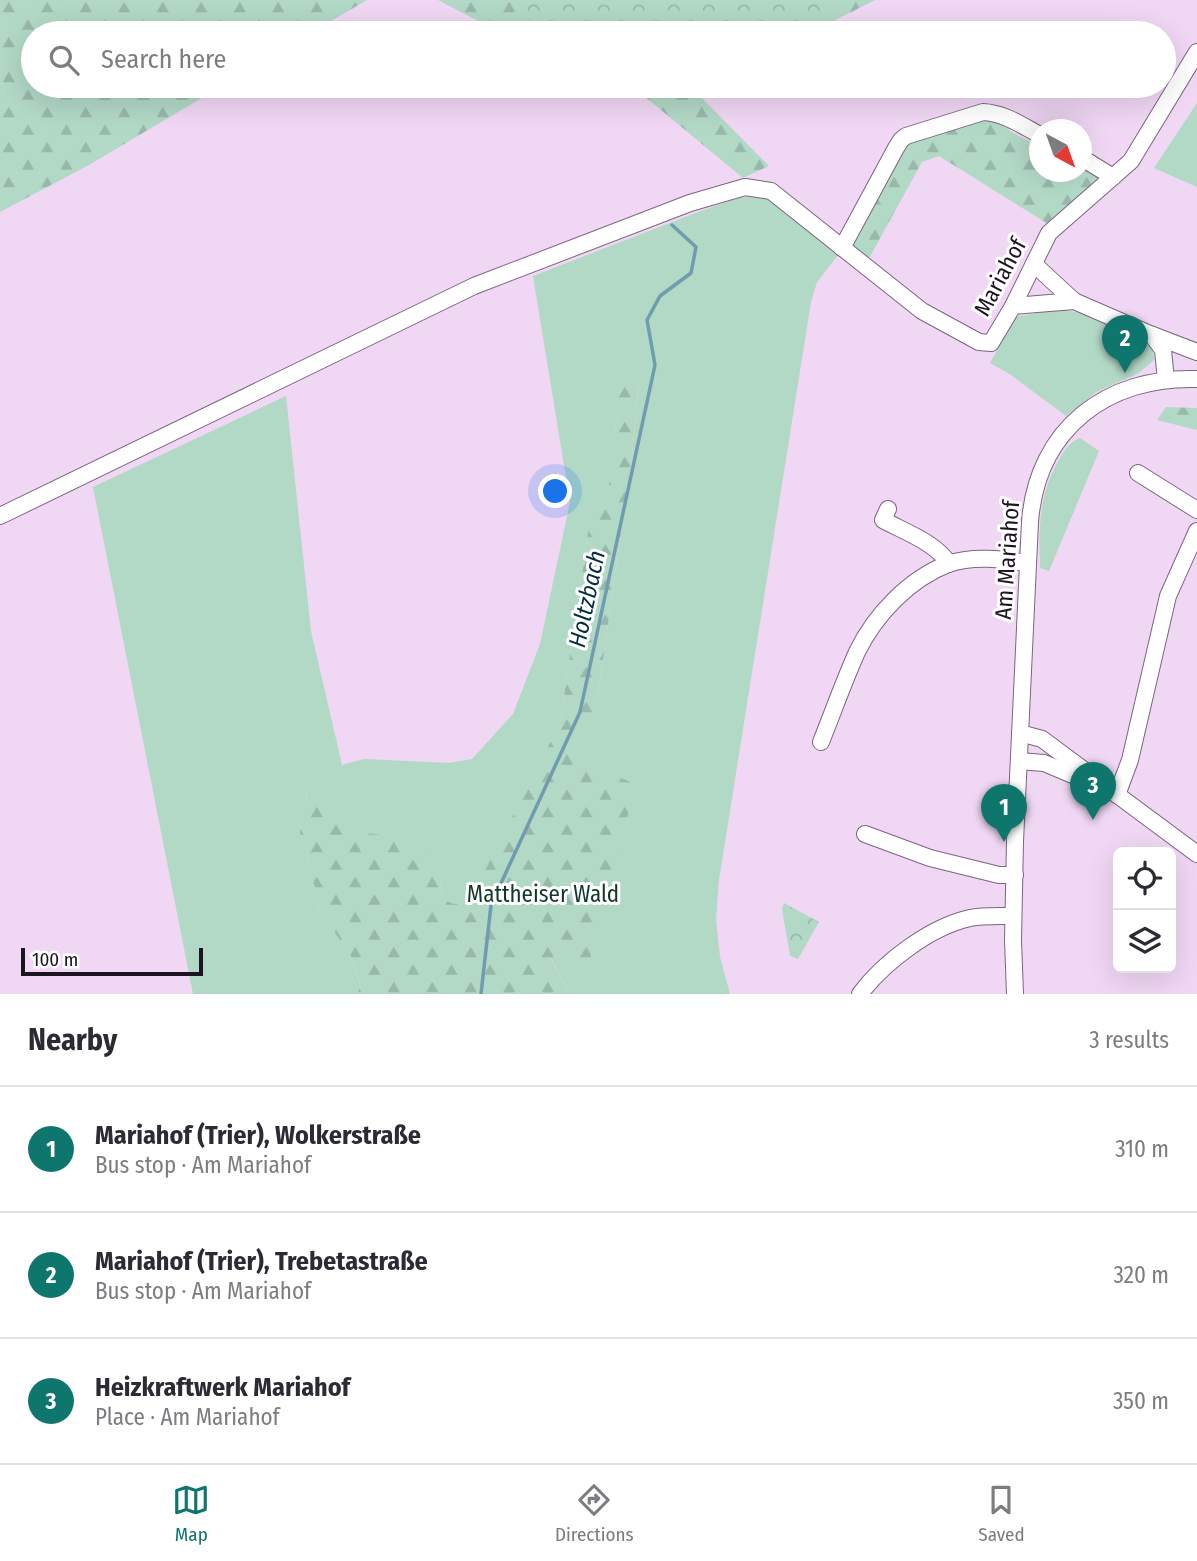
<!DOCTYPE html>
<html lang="en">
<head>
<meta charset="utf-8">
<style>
  :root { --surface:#fff; --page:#f7f7f7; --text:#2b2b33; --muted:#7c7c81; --line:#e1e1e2; --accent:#0f766e }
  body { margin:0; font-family:"Fira Sans Condensed",sans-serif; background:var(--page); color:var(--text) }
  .controls { position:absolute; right:21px; bottom:21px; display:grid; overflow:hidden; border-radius:10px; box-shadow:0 7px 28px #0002 }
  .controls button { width:63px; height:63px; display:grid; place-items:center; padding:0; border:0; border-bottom:2px solid var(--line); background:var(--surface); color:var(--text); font:35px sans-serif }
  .compass { position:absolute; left:1029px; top:119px; width:63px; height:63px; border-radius:50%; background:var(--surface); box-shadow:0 7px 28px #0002; rotate:139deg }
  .scale { position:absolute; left:21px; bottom:18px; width:182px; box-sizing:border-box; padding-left:7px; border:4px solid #1c141e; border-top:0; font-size:19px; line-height:24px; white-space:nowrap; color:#1c141e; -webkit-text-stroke:5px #fff; paint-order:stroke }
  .you { position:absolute; left:556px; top:492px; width:24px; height:24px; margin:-18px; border:5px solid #fff; border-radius:50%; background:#1a73e8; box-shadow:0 0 0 10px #1a73e833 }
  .badge { display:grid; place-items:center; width:46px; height:46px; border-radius:50%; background:var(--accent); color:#fff; font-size:23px; font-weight:700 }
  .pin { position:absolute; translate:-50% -58px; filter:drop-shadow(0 2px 4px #0008) }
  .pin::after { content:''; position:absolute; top:37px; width:24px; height:21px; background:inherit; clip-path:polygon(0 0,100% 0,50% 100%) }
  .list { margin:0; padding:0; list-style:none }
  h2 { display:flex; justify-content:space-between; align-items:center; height:91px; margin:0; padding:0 28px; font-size:30px }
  h2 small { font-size:23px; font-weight:400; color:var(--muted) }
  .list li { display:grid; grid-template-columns:46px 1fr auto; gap:21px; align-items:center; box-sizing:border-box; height:126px; padding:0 28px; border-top:2px solid var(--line) }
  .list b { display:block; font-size:26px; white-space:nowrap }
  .list p { margin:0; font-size:23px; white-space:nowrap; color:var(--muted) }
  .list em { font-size:23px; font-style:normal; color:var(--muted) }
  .icon { flex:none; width:38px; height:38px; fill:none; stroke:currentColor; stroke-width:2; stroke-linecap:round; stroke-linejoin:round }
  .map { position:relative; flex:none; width:1197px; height:994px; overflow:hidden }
  .search { position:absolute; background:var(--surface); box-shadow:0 7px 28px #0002; left:21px; right:21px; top:21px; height:77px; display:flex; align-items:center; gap:18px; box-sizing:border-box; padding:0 24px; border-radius:38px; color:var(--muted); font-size:26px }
  .sheet { height:469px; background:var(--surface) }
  nav { display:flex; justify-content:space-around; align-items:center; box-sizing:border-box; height:98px; border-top:2px solid var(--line); background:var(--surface); font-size:19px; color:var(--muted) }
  nav a { display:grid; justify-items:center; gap:4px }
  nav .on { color:var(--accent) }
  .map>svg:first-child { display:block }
  .grass { fill:#b2d8c6 }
  .forest { fill:url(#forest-firs) }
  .park { fill:url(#park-crowns) }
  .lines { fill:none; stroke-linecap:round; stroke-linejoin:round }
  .stream { stroke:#719baf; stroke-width:3.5 }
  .minor-casing { stroke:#7b657f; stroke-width:18 }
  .minor { stroke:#fff; stroke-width:16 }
  .labels { text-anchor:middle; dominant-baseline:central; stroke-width:6; stroke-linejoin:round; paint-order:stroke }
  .street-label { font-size:23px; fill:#1c141e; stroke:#fff }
  .park-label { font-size:23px; fill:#123829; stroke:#fff }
  .water-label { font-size:24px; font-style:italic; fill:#072e3e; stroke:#fff }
</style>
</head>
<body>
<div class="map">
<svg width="1197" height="994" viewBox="0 0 1197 994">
  <defs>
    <pattern id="forest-firs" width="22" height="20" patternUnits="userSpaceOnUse" patternTransform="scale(1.75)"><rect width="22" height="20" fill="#b2d8c6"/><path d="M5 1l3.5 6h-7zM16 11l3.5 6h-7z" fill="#98b8aa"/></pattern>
    <pattern id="park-crowns" width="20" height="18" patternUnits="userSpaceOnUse" patternTransform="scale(1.75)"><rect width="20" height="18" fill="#b2d8c6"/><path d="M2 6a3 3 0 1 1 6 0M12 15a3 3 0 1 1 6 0" fill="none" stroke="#98b8aa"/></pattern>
  </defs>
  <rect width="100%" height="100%" fill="#f0d7f4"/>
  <!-- grass -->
  <g class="grass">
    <path d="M1197,103V187L1154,168Z"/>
    <path d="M758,196L770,198L838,255L817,282L811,302L719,880L716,919L720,957L730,994H569L551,958L636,784L571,760L597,702L632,456L639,380L620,389L607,504L592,506L560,723L469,903L454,904L442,899L439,867L401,838L356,831L307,786L306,803L301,819L300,832L307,852L310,874L317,892V904L320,914L330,925L351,957L360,984L358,994H193L93,487L286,396L311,631L342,765L364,759L449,763L472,759L513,714L540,644L570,502L533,276L698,212L739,198Z"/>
    <path d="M1061,309L1080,313L1150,344L1155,359L1139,373L1096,392L1066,416L1011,375L990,363L1015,317Z"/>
    <path d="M1080,438L1099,451L1049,571L1040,568C1039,529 1038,496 1058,462C1063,452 1069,442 1080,438Z"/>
  </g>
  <!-- forest -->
  <g class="forest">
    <path d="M0,0H367L311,33H33V86H222L89,165L0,212Z"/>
    <path d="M438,0H875L810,33H501Z"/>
    <path d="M632,86H699L693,89L769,166L743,178Z"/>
    <path d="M994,116L1013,133L1039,146L1040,172H1082V167L1102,177L1048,224L939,156L922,162L867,262L850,244L906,144Z"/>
    <path d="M639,380L632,456L597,702L572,759L636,784L589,963L551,959L569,994H358L360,983L351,957L330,925L320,914L317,904V892L310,874L307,852L300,833L301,819L306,803L307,785L356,831L401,838L428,853L439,867L442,899L454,904L469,902L560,723L592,505L607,503L620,388Z"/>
    <path d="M1166,407L1197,408V430L1157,420Z"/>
  </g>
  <!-- park -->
  <g class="park">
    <path d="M493,0H858L771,33H547L531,23L512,1L503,5Z"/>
    <path d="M784,903L819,922L798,959L790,956L782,909Z"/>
  </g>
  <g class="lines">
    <!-- stream -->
    <path class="stream" d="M481,994L491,905L580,712L655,365L647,320L660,296L691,273L696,247L672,225"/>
    <defs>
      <g id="minor">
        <path d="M1082,158L1113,177"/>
        <path d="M842,248L896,148L901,140L906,136L983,112C1004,113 1021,125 1040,135"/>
        <path d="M1035,265L1074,301L1150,334L1197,352"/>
        <path d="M1013,306L1074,301"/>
        <path d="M1152,335L1163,350L1166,380"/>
        <path d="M1138,473L1197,510"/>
        <path d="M888,509L883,520C903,531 937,543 949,564"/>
        <path d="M0,516L474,286L690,203L745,187L771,191L922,311L979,342L991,343L1013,306L1049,233L1131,161L1197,52"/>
        <path d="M1020,733L1042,739L1197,854"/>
        <path d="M821,742C833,712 844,681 857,652C875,615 909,579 948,564C970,556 1005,558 1028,564"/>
        <path d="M1019,761L1044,763L1089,782"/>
        <path d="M1117,795L1130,760L1168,596L1197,531"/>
        <path d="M865,834L930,858L999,875H1015"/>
        <path d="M860,994C884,962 930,927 970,918C984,915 999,916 1013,916"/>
        <path d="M1015,994L1013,940L1015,841L1030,522C1037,429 1107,376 1197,379"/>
      </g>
    </defs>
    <!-- minor casing -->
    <use href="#minor" class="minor-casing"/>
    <!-- minor -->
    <use href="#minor" class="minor"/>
  </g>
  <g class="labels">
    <!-- street labels -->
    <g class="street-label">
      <text transform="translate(1000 277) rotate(-62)">Mariahof</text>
      <text transform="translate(1007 560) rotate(-86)">Am Mariahof</text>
    </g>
    <!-- park labels -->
    <g class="park-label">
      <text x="543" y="894">Mattheiser Wald</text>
    </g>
    <!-- water labels -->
    <g class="water-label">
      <text transform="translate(587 599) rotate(-78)">Holtzbach</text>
    </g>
  </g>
</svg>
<div class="controls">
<button><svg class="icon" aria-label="locate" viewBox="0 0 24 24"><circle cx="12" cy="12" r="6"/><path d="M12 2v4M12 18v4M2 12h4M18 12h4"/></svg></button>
<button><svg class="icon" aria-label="layers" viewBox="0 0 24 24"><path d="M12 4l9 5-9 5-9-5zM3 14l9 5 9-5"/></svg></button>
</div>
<svg class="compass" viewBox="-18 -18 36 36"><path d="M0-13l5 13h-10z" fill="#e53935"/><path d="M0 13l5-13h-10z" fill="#7c7c81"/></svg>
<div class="scale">100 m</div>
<div class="you"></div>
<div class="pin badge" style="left:1004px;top:842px">1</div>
<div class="pin badge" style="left:1125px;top:373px">2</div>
<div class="pin badge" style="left:1093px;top:820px">3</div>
<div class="search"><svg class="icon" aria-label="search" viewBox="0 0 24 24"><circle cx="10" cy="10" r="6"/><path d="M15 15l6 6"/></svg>Search here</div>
</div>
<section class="sheet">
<h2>Nearby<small>3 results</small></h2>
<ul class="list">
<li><span class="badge">1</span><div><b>Mariahof (Trier), Wolkerstraße</b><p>Bus stop · Am Mariahof</p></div><em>310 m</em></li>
<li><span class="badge">2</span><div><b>Mariahof (Trier), Trebetastraße</b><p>Bus stop · Am Mariahof</p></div><em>320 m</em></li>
<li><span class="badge">3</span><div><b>Heizkraftwerk Mariahof</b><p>Place · Am Mariahof</p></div><em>350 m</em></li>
</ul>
</section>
<nav>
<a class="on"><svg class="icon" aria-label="map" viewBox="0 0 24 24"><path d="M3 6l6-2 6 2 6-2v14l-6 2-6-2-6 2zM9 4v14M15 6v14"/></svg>Map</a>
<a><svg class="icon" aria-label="directions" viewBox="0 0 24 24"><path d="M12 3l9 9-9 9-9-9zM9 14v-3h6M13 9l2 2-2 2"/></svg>Directions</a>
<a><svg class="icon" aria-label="saved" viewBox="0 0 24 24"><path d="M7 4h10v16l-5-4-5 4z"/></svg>Saved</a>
</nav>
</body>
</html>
